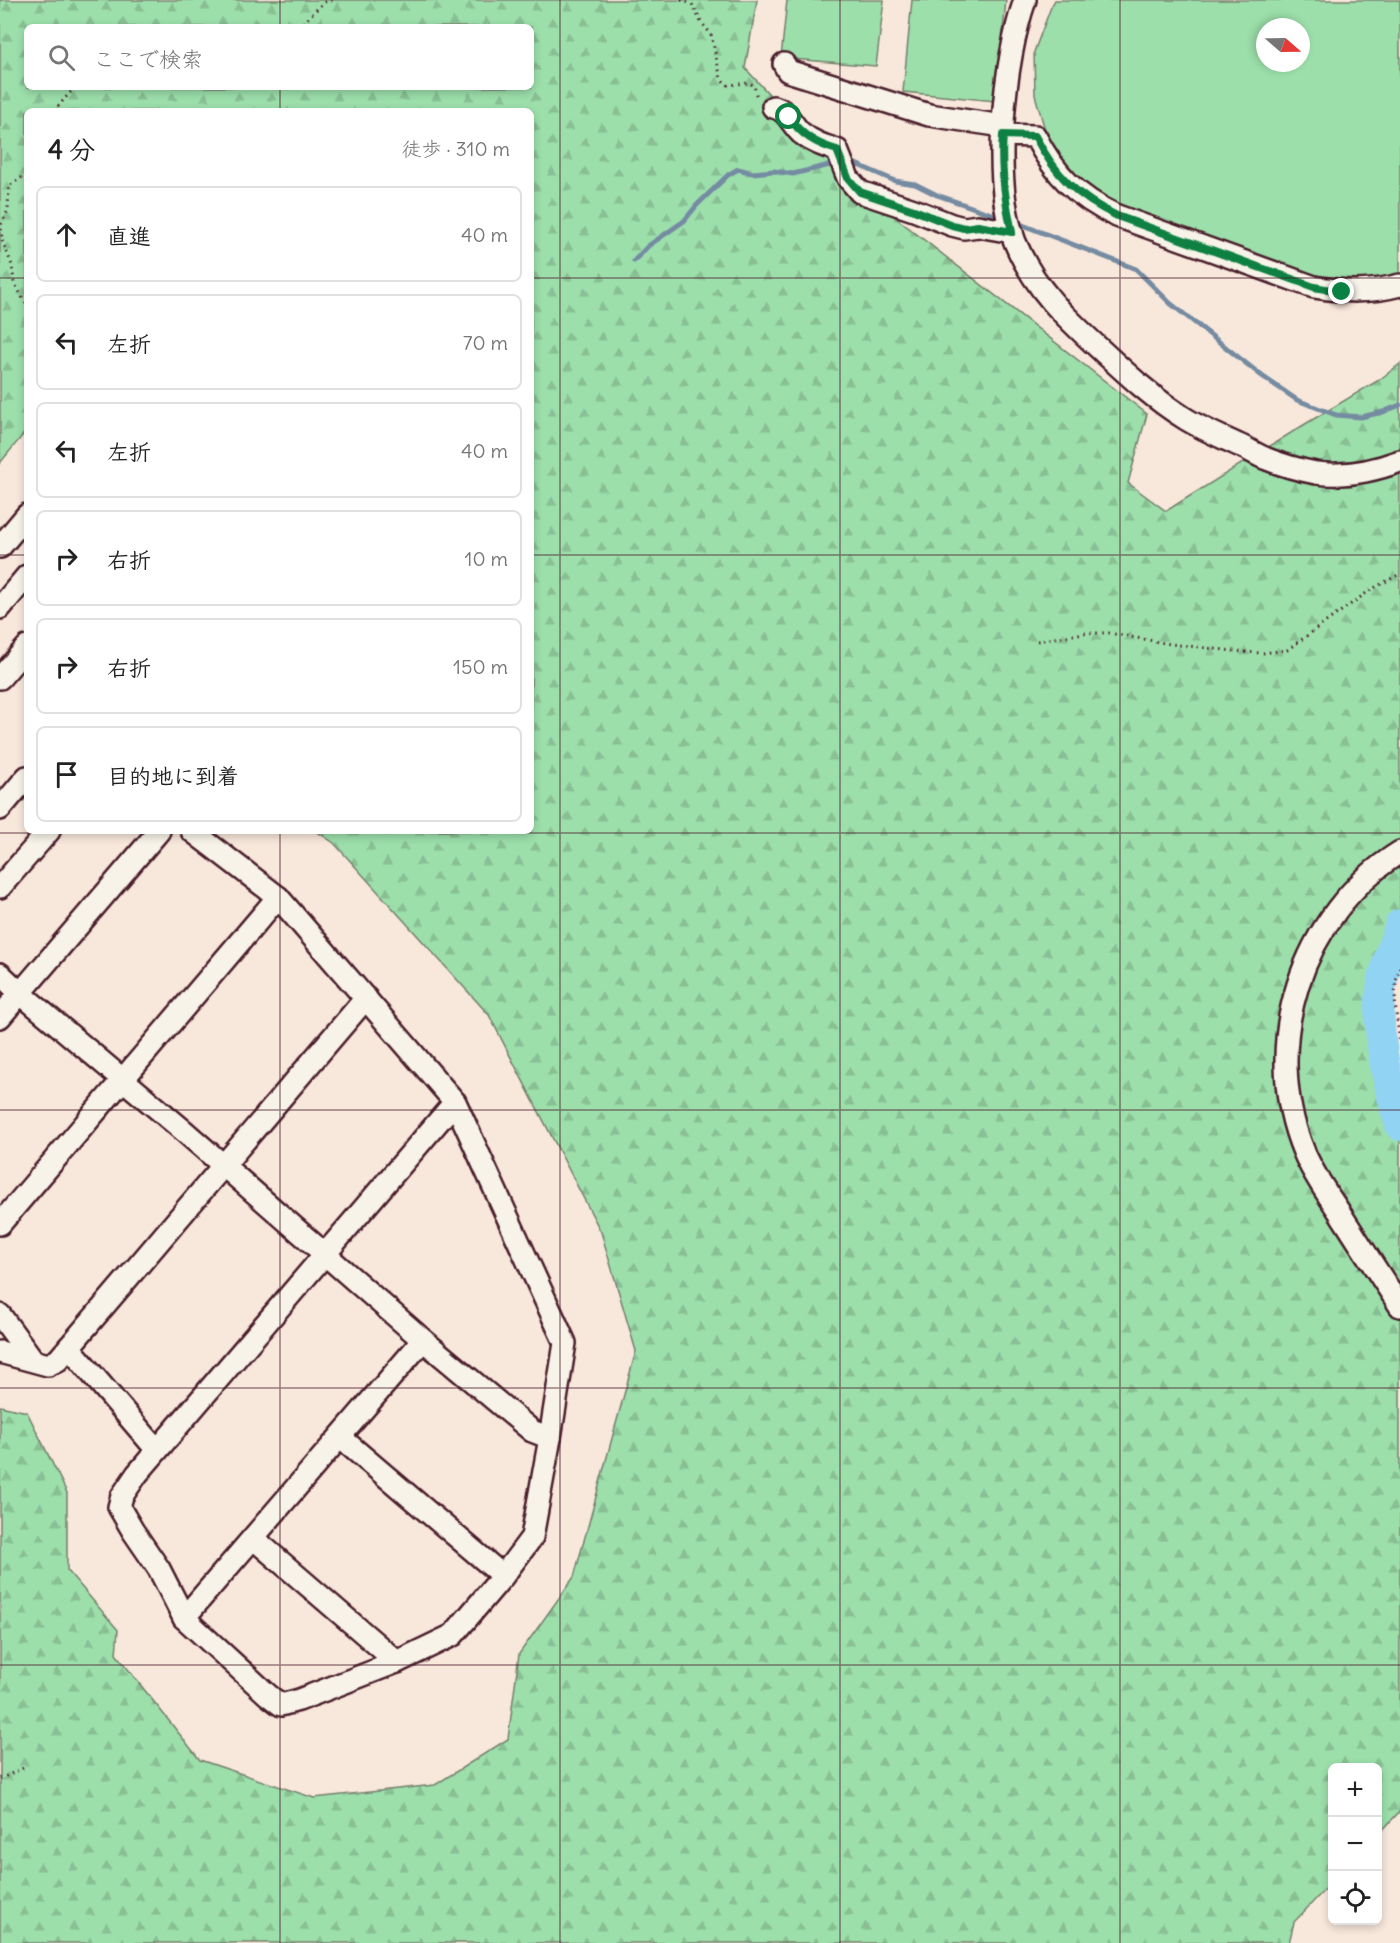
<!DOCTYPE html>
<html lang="ja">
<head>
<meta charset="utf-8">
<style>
  :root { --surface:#fff; --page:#f2f2f2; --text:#222; --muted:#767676; --line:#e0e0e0 }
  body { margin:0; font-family:Delius,"Klee One",sans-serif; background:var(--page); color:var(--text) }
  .controls { position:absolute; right:18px; bottom:18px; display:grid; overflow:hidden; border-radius:9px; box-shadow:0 3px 9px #0003 }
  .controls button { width:54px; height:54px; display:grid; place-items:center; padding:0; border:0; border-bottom:2px solid var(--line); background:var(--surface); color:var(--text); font:30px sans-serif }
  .compass { position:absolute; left:1256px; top:18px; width:54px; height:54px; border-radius:50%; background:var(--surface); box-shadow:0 3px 9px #0003; rotate:110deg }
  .stop { position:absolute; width:18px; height:18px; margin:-14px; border:4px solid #0b8043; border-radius:50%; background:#fff }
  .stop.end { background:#0b8043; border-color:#fff; box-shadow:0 2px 6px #0008 }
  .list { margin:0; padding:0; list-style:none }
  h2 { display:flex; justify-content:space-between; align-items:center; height:78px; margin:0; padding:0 24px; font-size:26px }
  h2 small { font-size:20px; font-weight:400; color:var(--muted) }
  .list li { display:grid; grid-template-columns:39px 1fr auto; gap:18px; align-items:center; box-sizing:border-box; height:96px; margin:0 12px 12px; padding:0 12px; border:2px solid var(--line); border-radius:9px }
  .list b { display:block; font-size:22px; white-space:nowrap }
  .list em { font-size:20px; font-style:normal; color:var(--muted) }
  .icon { flex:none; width:33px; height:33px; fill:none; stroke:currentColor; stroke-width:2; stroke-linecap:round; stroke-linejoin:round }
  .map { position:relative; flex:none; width:1400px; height:1943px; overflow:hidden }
  .search { position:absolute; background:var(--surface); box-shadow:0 3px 9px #0003; left:24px; top:24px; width:510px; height:66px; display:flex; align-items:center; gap:15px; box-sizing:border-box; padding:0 21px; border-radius:9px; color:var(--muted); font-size:22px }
  .panel { position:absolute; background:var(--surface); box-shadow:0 3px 9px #0003; left:24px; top:108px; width:510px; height:726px; border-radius:9px }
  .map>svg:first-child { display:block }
  .forest { fill:url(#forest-firs); stroke:#737f6b; stroke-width:1.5; fill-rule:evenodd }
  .pitch { fill:#9cdfab; stroke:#737f6b; stroke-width:1.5; fill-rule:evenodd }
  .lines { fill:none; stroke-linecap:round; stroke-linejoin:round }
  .stream { stroke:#758ba2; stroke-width:5 }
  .river { stroke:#91d3f2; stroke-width:30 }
  .minor-casing { stroke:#4a1f2b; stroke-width:26 }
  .path { stroke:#4a1f2b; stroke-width:3; stroke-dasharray:1.5 4.5; stroke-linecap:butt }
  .minor { stroke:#f7f3e8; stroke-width:21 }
  .route { stroke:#0b8043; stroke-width:8 }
  .grid { fill:none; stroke:#4a1f2b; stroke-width:1.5; stroke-opacity:0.55 }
</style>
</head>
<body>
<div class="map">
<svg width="1400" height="1943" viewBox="0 0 1400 1943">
  <defs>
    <pattern id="forest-firs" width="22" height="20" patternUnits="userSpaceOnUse" patternTransform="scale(1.5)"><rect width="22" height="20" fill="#9cdfab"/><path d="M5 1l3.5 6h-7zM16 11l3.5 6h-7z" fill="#88bf93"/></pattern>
  </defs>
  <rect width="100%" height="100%" fill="#f8e7db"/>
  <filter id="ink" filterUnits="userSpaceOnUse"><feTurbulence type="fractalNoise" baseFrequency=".0167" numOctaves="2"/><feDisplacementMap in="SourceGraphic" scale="12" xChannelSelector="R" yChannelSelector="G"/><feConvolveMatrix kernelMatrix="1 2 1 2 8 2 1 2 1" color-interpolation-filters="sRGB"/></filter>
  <g filter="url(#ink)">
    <!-- forest -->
    <path class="forest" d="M0,0H757L745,68L850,182L1147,414L1128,483L1166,511L1302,426L1379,380L1400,364V933L1388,945L1373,984L1381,1088L1400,1118V1811L1378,1835V1768H1332V1882L1294,1922L1289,1943H0V1406L27,1412L67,1493V1570L118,1630L116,1654L200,1760L314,1798L435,1785L508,1739L519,1654L574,1577L636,1351L601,1232L489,1015L334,843L316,831H531V111H27V430L0,463ZM27,27H531V87H27Z"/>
    <!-- pitch -->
    <g class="pitch">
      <path d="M787,0H884L876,66L781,58Z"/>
      <path d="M912,0H1006L996,101L903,92Z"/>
      <path d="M1055,0H1400V279L1328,284L1131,217L1075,182L1049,144L1035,95L1034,52L1051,7ZM1265,27H1301V63H1265Z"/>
    </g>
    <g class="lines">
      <!-- stream -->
      <g class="stream">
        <path d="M847,161H849L895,181L915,184L937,195L1003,218"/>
        <path d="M1015,222L1136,269L1170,303L1262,376L1297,400L1336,415L1361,417L1383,412L1400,405"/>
        <path d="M634,261L648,246L684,221L697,205L728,175L738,169L753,173L774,171L793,174L838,163"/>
      </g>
      <!-- river -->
      <path class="river" d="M1400,924C1392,948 1382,973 1380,999C1377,1038 1389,1089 1400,1126"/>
      <defs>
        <g id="minor">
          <path d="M1025,0C1004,60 991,181 1015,242C1034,288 1065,317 1101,350C1128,375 1155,400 1186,419C1204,430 1224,438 1243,447C1251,451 1259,456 1267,459C1282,465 1300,470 1316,473C1344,477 1373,471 1400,461"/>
          <path d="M784,64L788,71L929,115L1003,126"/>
          <path d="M773,107C787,109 791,124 801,133C812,142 824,146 837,150L848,178L860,192L914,210L952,225L964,228L978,226L1012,232"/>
          <path d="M1003,135L1035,136C1055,175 1077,197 1117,216L1314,287C1344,292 1370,293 1400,285"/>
          <path d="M0,547L27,515"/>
          <path d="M0,608L27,576"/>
          <path d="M0,678L27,647"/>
          <path d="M0,809L27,777"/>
          <path d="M192,831L278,897L455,1102L565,1343L550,1438L532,1537L503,1576L453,1635L397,1662L299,1700L281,1705L268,1695L184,1618L159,1569L133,1531L119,1507L122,1496L137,1474L455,1102"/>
          <path d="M1400,852C1301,914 1259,1044 1304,1152C1312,1172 1326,1192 1338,1210C1359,1243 1379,1274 1400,1306"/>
          <path d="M0,887L49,831"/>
          <path d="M0,974L20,993L184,1131L423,1340L532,1431L550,1438"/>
          <path d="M0,1017L159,831"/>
          <path d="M0,1224L278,897"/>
          <path d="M0,1315L33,1360"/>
          <path d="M69,1347L157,1450"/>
          <path d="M0,1352L48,1365L58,1360L366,998"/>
          <path d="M341,1438L503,1576"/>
          <path d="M253,1538L397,1662"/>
          <path d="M184,1618L423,1340"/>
        </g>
      </defs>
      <!-- minor casing -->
      <use href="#minor" class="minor-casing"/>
      <!-- path -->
      <g class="path">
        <path d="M681,0L692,4L701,22L711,34L721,79L728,85L748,83L754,85L757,99"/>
        <path d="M299,27L324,2L336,0"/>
        <path d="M54,111L75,87"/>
        <path d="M27,174L9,186L8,210L1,225L2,240L12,265L14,282L27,306"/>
        <path d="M1037,641L1084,633H1109L1170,644L1243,652L1263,653L1287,650L1372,589L1400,574"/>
        <path d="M1400,967C1391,990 1397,1019 1400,1042"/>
        <path d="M0,1779L23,1768"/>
      </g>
      <!-- minor -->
      <use href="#minor" class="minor"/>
    </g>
  </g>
  <g class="lines" filter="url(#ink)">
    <!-- route -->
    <path class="route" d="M789,117C801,135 816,144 837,150L848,178L860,192L914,210L952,225L964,228L978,226L1012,232C1005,200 1000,167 1003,135L1035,136C1055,175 1077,197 1117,216L1314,287L1342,292"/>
  </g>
  <!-- grid -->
  <path class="grid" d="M280,0V27M560,0V1943M840,0V1943M1120,0V1943M280,87V111M0,278H27M531,278H1400M0,555H27M531,555H1400M280,831V1943M0,833H1400M0,1110H1400M0,1388H1400M0,1665H1400"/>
</svg>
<div class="controls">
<button>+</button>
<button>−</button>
<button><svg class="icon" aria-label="locate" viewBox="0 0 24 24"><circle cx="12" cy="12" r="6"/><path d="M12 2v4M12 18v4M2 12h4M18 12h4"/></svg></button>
</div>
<svg class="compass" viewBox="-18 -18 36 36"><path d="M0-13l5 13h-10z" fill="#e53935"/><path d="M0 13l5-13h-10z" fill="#767676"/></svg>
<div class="stop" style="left:789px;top:117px"></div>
<div class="stop end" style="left:1342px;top:292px"></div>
<div class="search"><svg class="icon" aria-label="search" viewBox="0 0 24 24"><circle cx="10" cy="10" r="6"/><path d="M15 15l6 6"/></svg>ここで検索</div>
<section class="panel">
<h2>4 分<small>徒歩 · 310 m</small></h2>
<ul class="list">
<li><svg class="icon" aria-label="ahead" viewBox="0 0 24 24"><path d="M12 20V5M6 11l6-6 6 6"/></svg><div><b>直進</b></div><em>40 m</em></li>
<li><svg class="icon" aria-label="left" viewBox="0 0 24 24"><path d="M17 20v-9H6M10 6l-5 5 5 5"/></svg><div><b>左折</b></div><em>70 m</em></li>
<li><svg class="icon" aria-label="left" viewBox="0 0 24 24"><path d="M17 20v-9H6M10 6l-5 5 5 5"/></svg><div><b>左折</b></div><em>40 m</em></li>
<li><svg class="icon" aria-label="right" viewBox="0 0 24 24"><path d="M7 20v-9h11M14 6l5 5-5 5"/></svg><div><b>右折</b></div><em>10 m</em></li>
<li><svg class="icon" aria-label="right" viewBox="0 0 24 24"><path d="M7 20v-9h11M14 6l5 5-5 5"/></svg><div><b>右折</b></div><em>150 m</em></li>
<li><svg class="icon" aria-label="arrive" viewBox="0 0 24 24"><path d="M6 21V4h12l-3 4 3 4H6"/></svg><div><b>目的地に到着</b></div></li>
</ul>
</section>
</div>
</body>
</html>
